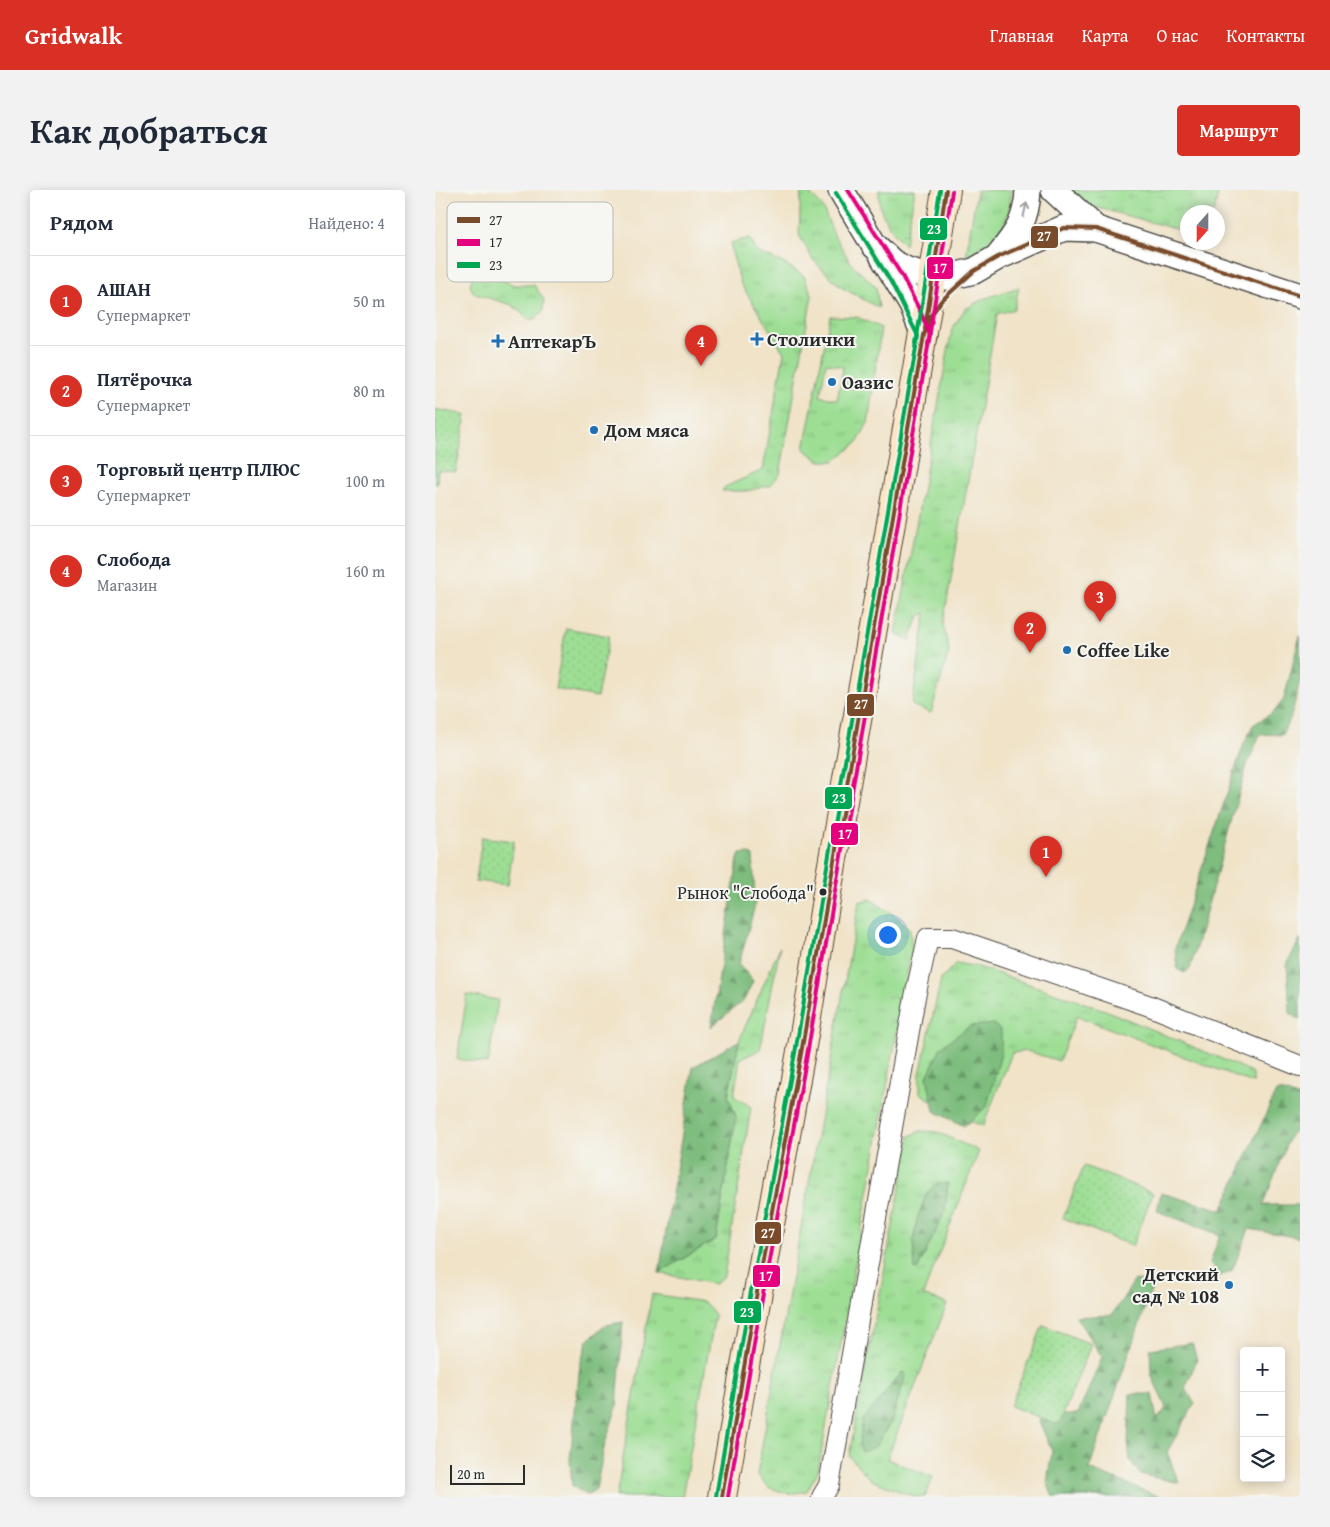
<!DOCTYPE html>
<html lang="ru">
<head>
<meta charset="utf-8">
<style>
  :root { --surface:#fff; --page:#f2f2f3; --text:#1f2937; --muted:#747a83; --line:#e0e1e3; --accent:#d93025 }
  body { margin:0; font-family:"Gentium Book Plus",serif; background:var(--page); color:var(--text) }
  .controls { position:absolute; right:15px; bottom:15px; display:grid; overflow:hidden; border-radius:5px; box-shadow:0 2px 12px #0003 }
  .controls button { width:45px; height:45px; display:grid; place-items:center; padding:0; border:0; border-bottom:1px solid var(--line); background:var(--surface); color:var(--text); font:25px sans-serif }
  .compass { position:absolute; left:745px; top:15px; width:45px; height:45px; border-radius:50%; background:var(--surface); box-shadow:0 2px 12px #0003; rotate:201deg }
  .scale { position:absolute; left:15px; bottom:12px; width:75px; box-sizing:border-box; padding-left:5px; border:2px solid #2b2b2b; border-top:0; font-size:14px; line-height:18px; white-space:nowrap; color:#2b2b2b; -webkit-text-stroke:4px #f6f6f2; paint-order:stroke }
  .you { position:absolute; left:452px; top:744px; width:18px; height:18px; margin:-12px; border:4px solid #fff; border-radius:50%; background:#1a73e8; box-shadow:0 0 0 8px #1a73e833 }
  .badge { display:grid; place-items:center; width:32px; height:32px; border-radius:50%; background:var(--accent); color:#fff; font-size:16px; font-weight:700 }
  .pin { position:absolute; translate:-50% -41px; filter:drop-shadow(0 1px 2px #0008) }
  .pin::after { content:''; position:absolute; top:26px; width:18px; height:15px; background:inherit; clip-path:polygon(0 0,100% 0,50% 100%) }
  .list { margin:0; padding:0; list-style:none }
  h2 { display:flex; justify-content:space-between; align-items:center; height:65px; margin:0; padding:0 20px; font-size:21px }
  h2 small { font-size:16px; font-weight:400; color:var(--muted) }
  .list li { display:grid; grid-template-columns:32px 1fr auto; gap:15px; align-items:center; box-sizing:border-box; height:90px; padding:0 20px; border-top:1px solid var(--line) }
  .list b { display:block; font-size:19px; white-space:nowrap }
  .list p { margin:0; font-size:16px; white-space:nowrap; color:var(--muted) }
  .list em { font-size:16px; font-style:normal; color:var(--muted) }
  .icon { flex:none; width:28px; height:28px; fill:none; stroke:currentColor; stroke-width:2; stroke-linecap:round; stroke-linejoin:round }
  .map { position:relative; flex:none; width:865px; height:1307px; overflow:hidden; border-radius:5px }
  header { display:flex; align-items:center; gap:30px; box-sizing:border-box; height:70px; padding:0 25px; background:var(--accent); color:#fff }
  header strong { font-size:24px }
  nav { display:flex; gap:28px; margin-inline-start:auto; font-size:18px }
  .intro { display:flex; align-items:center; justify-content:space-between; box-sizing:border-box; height:120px; padding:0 30px }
  h1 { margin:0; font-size:35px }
  .button { padding:12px 22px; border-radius:5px; background:var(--accent); color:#fff; font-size:18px; font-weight:700 }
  main { display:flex; gap:30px; padding:0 30px }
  aside { flex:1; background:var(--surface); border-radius:5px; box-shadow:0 2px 12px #0003 }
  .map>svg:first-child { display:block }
  .grass { fill:url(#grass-tufts); stroke:#648460; fill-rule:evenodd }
  .forest { fill:url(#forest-firs); stroke:#547454 }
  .park { fill:url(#park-dots); stroke:#648460 }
  .pitch { fill:#9dde94; stroke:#648460 }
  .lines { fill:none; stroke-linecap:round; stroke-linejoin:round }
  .minor-casing { stroke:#494743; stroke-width:22 }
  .tertiary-casing { stroke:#494743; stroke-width:28 }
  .secondary-casing { stroke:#494743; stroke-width:30 }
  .minor { stroke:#fff; stroke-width:20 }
  .tertiary { stroke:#fff; stroke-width:25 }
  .secondary { stroke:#fde5c5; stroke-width:28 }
  .bus-1-casing { stroke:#f6f6f2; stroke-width:8 }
  .bus-2-casing { stroke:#f6f6f2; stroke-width:8 }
  .bus-3-casing { stroke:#f6f6f2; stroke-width:8 }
  .bus-1 { stroke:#7a4b2a; stroke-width:4 }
  .bus-2 { stroke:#e5007d; stroke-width:4 }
  .bus-3 { stroke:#00a651; stroke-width:4 }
  .oneway { stroke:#a0a0a0 }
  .poi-dot { fill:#1f6fb2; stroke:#f6f6f2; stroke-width:2 }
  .bus-dot { fill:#2b2b2b; stroke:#f6f6f2; stroke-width:2 }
  .labels { text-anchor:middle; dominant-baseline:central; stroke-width:4; stroke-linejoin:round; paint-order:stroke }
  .bus-label { font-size:18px; fill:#2b2b2b; stroke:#f6f6f2; text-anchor:end }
  .poi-label { font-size:19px; font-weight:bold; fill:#2b2b2b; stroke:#f6f6f2; text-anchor:start }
  .key { fill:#f6f6f2; stroke:#b9b9b6; stroke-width:1 }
  .key-label { font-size:14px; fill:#2b2b2b }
  .line-badge { stroke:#f6f6f2; stroke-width:2 }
  .badge-label { font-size:14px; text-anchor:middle; font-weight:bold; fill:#fff }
</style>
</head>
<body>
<header>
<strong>Gridwalk</strong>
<nav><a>Главная</a><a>Карта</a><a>О нас</a><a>Контакты</a></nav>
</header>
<div class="intro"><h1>Как добраться</h1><a class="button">Маршрут</a></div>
<main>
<aside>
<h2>Рядом<small>Найдено: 4</small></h2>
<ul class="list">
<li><span class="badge">1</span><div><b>АШАН</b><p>Супермаркет</p></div><em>50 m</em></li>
<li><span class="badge">2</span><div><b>Пятёрочка</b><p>Супермаркет</p></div><em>80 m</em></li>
<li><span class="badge">3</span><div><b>Торговый центр ПЛЮС</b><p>Супермаркет</p></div><em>100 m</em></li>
<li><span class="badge">4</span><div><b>Слобода</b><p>Магазин</p></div><em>160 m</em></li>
</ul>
</aside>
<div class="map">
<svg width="865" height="1307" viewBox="0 0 865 1307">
  <defs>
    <pattern id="grass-tufts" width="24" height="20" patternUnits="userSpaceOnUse" patternTransform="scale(1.25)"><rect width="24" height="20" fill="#9dde94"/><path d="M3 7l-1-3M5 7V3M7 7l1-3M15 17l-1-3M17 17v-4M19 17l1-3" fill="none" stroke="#87bf80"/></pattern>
    <pattern id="forest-firs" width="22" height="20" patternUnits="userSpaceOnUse" patternTransform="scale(1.25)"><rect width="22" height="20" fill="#7ebd7e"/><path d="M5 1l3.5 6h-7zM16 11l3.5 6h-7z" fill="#679a67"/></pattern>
    <pattern id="park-dots" width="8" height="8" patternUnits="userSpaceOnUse" patternTransform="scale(1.25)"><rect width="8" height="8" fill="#9dde94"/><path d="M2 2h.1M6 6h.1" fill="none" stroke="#87bf80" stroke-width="1.8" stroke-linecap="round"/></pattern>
  </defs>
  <rect width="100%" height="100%" fill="#f6f6f2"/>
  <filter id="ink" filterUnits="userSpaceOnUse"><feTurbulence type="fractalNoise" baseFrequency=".02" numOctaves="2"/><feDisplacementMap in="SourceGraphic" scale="10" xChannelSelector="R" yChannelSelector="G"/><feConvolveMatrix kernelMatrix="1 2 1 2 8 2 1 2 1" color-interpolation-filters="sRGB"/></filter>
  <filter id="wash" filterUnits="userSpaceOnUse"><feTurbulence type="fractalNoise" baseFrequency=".0096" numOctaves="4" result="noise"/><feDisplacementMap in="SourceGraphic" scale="20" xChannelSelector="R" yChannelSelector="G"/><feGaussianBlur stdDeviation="1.12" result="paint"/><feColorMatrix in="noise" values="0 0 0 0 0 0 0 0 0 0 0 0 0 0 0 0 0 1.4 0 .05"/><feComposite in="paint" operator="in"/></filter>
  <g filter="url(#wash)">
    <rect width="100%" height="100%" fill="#f0e3c8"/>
    <!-- grass -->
    <g class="grass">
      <path d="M366,0H371L387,16L400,47L416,73L441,97L444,118L406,97L378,70L364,45Z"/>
      <path d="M444,0H480L470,55C454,37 443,25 444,0Z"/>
      <path d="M542,0H576C576,35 560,51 531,66Z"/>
      <path d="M634,0H784L779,22H752V42L645,13Z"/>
      <path d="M315,48L322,62L348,73L369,86L377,105L345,284L336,295L312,301H287L290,297L328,280L349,163L306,94L296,59V53Z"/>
      <path d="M46,83L54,84L79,95H99L109,110L108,121L101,128L94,130L77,115L40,104L35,96L37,87Z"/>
      <path d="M584,97L579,119L562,124L508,434L514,461L496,523L477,515L491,423L484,426L475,450L461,444L517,139L530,119L548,109Z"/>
      <path d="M395,126L422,127L446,138L433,233L422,253L399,271H385L369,259ZM391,173L408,177L402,210L385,206Z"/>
      <path d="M435,709L458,724L475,739L477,758L383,1281L372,1301L354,1304L333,1297L322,1284L424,712Z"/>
      <path d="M345,757L325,860L305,869L299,906L316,917L289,1086L280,1094L224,1083L281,1049L301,927L293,906L304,851Z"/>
      <path d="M521,773L544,777L670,820L813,880L818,884V893L642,826L624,871L592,861L577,863L548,936L518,925L485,903V884L506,789Z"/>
      <path d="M485,941L502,942L544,961L488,1105L512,1114L452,1269L498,1287L490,1307H480L436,1290L414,1266L475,946Z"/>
      <path d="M217,1104L269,1112L280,1125L247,1307H181Z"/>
    </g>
    <!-- forest -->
    <g class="forest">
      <path d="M865,446V491L856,527L847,545L825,544L812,575L755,779L749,783L742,779L740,758L808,556L818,535L839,522L849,509Z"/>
      <path d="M313,663L318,666L320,715L304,774L318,791L309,810L276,837L303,669L305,664Z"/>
      <path d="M865,749V828L864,829L855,823L852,774Z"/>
      <path d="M559,834L566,841V863L552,916L529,936L499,921L492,887L506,857L535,836Z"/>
      <path d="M304,851L293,906L301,927L281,1049L224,1083L258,877Z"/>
      <path d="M841,902H849L865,908V936L855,945L828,1015H865V1048L814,1039L797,1081L785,1086L775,1073L785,1045L722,1021L726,1003L787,1020Z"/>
      <path d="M513,993L510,1021L483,1079L480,1080L478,1052L482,1029L492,1003L501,994Z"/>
      <path d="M700,1090L707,1091L718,1095L654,1279L726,1307H618L612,1293L617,1261L604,1231L607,1224H643L667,1167L641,1127L677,1125Z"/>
      <path d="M188,1132L182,1217L170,1253L161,1299L152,1305L137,1296L135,1270L145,1175L153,1150L171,1135Z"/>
      <path d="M757,1153L762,1170L750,1198L760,1213L732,1262L744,1293L705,1284L695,1270L693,1253L695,1204H717L722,1230L731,1218L716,1184L715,1159Z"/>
      <path d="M467,1182L471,1184L457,1230L440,1257L427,1262L424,1254L428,1230Z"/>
    </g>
    <!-- park -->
    <g class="park">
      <path d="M0,219L31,225L21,282L3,280L2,294L0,293Z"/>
      <path d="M131,438L174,446L162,507L120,499Z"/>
      <path d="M47,647L79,651L73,695L41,691Z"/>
      <path d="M649,976L718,1003L697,1056L628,1028Z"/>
      <path d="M608,1135L656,1154L624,1235L575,1216Z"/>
    </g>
    <!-- pitch -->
    <path class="pitch" d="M32,805L63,810L53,874L22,869Z"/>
  </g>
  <g filter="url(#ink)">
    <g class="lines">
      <defs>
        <path id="minor" d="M387,1307L394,1295L480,807L493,748H517L558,762L715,816L865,876"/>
        <g id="tertiary">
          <path d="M406,0L439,55L457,72L472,80L497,87H514L539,81L563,67L629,38L661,39L865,106"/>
          <path d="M619,0L661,39"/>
          <path d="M564,65C582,44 592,29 593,0"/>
          <path d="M448,67L477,115L489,145"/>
        </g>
        <path id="secondary" d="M287,1307C312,1160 339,1014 365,867C375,813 383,758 392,703C433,469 474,235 511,0"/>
      </defs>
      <!-- minor casing -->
      <use href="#minor" class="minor-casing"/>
      <!-- tertiary casing -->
      <use href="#tertiary" class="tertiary-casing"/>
      <!-- secondary casing -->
      <use href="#secondary" class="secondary-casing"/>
      <!-- minor -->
      <use href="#minor" class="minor"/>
      <!-- tertiary -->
      <use href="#tertiary" class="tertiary"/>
      <!-- secondary -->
      <use href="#secondary" class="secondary"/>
      <defs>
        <g id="bus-1">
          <path d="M490,139L511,0"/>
          <path d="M287,1307L320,1113L366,864L489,145L495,127L506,111L539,81L563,67L629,38L661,39L865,106"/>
        </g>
        <g id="bus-2">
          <path d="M493,155L517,1"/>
          <path d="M293,1307L326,1114L372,865L495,145L486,123L467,86L413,0"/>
        </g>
        <g id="bus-3">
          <path d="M481,153L505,0"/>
          <path d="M281,1306L314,1112L360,863L483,146L456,92L401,3"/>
        </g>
      </defs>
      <!-- bus-1 casing -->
      <use href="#bus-1" class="bus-1-casing"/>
      <!-- bus-2 casing -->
      <use href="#bus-2" class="bus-2-casing"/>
      <!-- bus-3 casing -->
      <use href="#bus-3" class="bus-3-casing"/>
      <!-- bus-1 -->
      <use href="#bus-1" class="bus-1"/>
      <!-- bus-2 -->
      <use href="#bus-2" class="bus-2"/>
      <!-- bus-3 -->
      <use href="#bus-3" class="bus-3"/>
    </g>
    <!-- one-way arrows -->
    <defs><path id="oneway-shaft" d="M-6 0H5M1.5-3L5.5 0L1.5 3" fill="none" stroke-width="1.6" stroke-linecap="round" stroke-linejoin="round" transform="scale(1.25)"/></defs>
    <use class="oneway" href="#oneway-shaft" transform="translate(590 20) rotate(-77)"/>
  </g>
  <!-- markers -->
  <g class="poi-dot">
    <path d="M319.5 141.5h5v5h5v5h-5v5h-5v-5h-5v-5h5z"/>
    <path d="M60.5 143.5h5v5h5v5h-5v5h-5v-5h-5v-5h5z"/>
    <circle cx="397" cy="192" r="5"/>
    <circle cx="159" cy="240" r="5"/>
    <circle cx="632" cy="460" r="5"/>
    <circle cx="794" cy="1095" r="5"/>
  </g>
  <circle class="bus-dot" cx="388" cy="702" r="4.5"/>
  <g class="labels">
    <!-- bus labels -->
    <g class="bus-label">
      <text x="379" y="702">Рынок "Слобода"</text>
    </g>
    <!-- poi labels -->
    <g class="poi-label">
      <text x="332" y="149">Столички</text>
      <text x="73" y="151">АптекарЪ</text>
      <text x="407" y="192">Оазис</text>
      <text x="169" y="240">Дом мяса</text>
      <text x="642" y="460">Coffee Like</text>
      <text x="784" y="1084" text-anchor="end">Детский<tspan x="784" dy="22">сад № 108</tspan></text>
    </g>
  </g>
  <!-- legend -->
  <rect x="12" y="12" width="166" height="80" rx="8" class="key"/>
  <rect x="22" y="27" width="23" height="6" fill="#7a4b2a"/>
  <rect x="22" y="49" width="23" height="7" fill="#e5007d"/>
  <rect x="22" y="72" width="23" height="6" fill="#00a651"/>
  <g class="key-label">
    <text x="54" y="35">27</text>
    <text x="54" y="57">17</text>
    <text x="54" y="80">23</text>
  </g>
  <g class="line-badge">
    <rect x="484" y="27" width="29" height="24" rx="5" fill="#00a651"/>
    <rect x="595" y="35" width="29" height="24" rx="5" fill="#7a4b2a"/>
    <rect x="491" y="66" width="28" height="24" rx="5" fill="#e5007d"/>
    <rect x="411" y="503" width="29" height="24" rx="5" fill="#7a4b2a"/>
    <rect x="389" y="596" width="29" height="24" rx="5" fill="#00a651"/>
    <rect x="395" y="632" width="29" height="24" rx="5" fill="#e5007d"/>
    <rect x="319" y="1031" width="28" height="24" rx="5" fill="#7a4b2a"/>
    <rect x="317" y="1074" width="29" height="24" rx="5" fill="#e5007d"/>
    <rect x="298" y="1110" width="29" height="24" rx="5" fill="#00a651"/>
  </g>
  <g class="badge-label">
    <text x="499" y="44">23</text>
    <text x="609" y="51">27</text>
    <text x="505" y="83">17</text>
    <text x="426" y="519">27</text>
    <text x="404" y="613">23</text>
    <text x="410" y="649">17</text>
    <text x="333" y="1048">27</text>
    <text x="331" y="1091">17</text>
    <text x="312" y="1127">23</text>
  </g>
</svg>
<div class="controls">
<button>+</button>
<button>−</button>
<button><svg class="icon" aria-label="layers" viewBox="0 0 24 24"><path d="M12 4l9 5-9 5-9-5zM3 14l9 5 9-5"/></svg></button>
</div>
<svg class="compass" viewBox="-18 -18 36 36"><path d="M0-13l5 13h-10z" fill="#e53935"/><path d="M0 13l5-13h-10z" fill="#747a83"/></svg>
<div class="scale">20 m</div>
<div class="you"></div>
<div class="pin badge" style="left:611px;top:687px">1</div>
<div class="pin badge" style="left:595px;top:463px">2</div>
<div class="pin badge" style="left:665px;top:432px">3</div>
<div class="pin badge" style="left:266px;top:176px">4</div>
</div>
</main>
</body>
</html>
